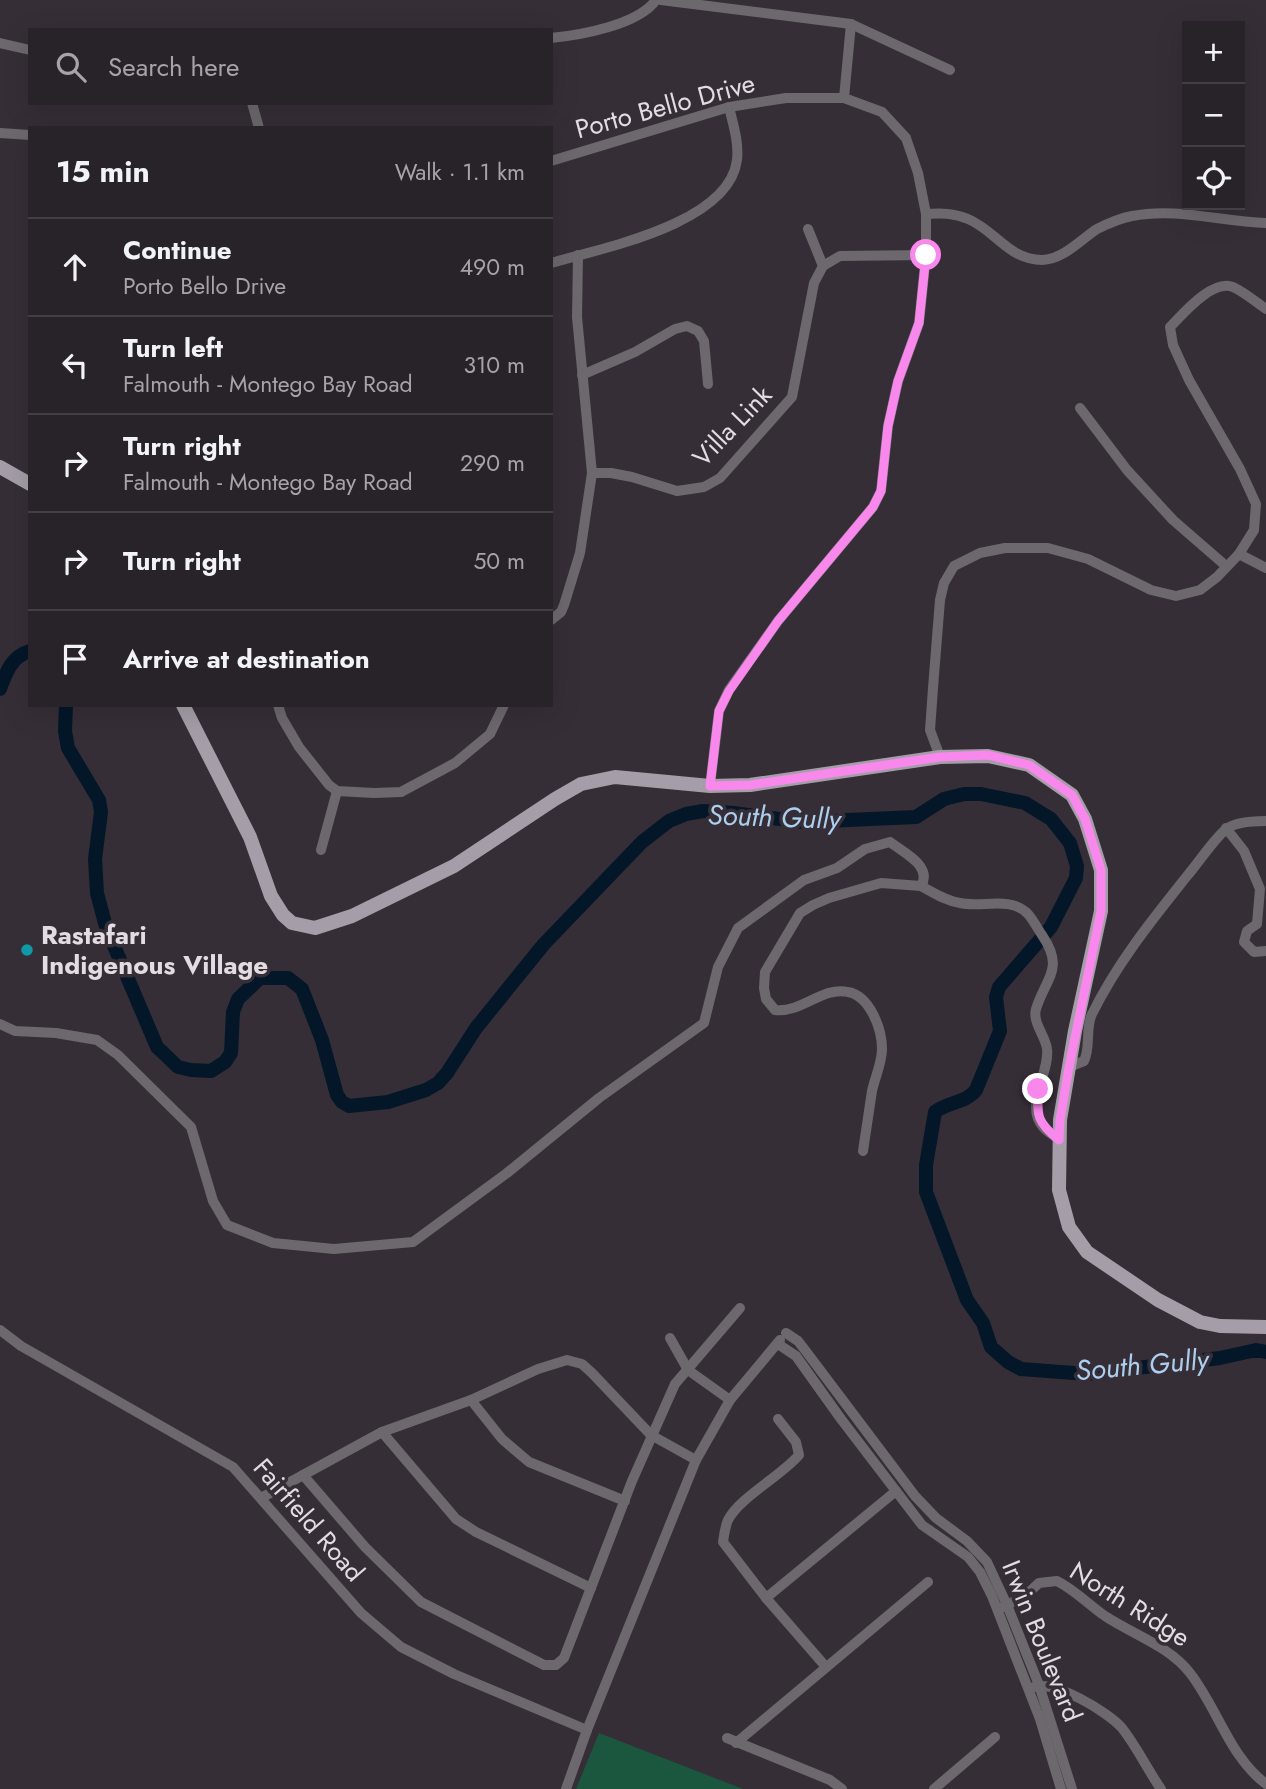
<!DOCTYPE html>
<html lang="en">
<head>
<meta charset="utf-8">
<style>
  :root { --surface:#282229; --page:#342f35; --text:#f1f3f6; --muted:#a5a4a8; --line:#443f46 }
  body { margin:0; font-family:Jost,sans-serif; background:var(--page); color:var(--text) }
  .controls { position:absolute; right:21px; top:21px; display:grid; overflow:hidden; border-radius:0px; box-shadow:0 7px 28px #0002 }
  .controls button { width:63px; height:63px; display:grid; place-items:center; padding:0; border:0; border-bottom:2px solid var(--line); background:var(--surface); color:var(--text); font:35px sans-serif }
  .stop { position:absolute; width:21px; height:21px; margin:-16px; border:5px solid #f888eb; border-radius:50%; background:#fff }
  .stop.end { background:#f888eb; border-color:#fff; box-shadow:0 2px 7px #0008 }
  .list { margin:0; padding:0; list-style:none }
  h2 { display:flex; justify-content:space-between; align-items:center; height:91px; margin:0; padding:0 28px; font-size:30px }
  h2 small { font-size:23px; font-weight:400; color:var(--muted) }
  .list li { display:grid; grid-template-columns:46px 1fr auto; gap:21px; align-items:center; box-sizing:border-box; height:98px; padding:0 28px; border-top:2px solid var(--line) }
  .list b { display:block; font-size:26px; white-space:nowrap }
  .list p { margin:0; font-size:23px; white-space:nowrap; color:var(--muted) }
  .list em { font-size:23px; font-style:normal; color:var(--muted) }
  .icon { flex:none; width:38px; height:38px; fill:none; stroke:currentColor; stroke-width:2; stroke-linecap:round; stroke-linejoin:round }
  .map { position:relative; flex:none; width:1266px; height:1789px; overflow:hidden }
  .search { position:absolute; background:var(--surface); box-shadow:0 7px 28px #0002; left:28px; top:28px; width:525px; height:77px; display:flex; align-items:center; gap:18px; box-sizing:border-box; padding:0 24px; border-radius:0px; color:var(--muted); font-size:26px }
  .panel { position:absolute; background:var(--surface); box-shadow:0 7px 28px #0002; left:28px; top:126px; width:525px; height:581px; border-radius:0px }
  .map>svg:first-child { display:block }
  .green { fill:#1a573e }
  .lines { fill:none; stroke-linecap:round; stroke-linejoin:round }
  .river { stroke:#031729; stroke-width:14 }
  .minor { stroke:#6c686d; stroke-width:10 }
  .major { stroke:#a59ea8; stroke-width:14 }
  .route { stroke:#f888eb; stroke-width:9 }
  .culture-dot { fill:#0f9aa8; stroke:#362e37; stroke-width:2.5 }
  .labels { text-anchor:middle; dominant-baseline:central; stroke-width:7; stroke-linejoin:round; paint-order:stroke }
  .street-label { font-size:26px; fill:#e3dde3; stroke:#362e37 }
  .poi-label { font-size:26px; font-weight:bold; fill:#e3dde3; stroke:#362e37; text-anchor:start }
  .water-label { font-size:28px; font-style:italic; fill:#adcfee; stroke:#362e37 }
</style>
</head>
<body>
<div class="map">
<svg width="1266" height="1789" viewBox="0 0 1266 1789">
  <rect width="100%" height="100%" fill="#362e37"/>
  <!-- green -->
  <path class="green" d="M599,1733L743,1789H576Z"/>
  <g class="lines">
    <!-- river -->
    <g class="river">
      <path d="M0,689C6,672 12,656 30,651"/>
      <path d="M66,705L65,731L68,748L99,800L101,812L95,859L97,893L106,927L157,1047L178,1067L191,1070L211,1071L225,1062L231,1053L233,1012L238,999L260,978H288L302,989L322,1040L337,1095L342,1102L349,1106L388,1102L426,1090L438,1083L447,1073L476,1028L544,944L642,842L669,821L686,814L703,811L733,813L803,822L916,817L944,799L964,794H981L1025,803L1051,819L1070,843L1077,866L1076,878L1051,927L999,987L996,997L1000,1031L976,1090C966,1103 947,1102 935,1112L926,1165V1192L967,1300L983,1323L991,1347L1008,1362L1021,1369L1087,1374L1220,1358L1256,1350L1266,1352"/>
    </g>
    <!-- minor -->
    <g class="minor">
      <path d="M661,0L851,24L950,70"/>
      <path d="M551,38C581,35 638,25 656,0"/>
      <path d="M0,43L30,50"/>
      <path d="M844,98L851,24"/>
      <path d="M252,103L259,128"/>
      <path d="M0,133L30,135"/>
      <path d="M551,161L729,107L786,98H844L882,112L906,138L918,173L926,214V255L919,323L898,381L888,426L881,491L873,507L778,621L729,690L719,711L710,786"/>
      <path d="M926,214C941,213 954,213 968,219C995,230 1009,260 1042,260C1064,259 1080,240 1097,229C1107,224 1121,218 1132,216C1177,207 1221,222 1266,223"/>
      <path d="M808,229L823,266"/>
      <path d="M551,263C602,248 729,224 737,160C739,142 733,124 729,107"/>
      <path d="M582,375L635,352L675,329L687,326L698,331L704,341L708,384"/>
      <path d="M1080,408L1127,470L1173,520L1226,566"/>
      <path d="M592,473H611L632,477L677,491L704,487L720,478L792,397L814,283L823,266L840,256L926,255"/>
      <path d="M1239,554L1266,568"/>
      <path d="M551,620L561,612L564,605L580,553L592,473L577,317L578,255"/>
      <path d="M278,705L282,718L299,747L329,785L337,791L374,793L401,792L455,763L490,734L504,705"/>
      <path d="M940,757L930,730L933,688L940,600L944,583L954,566L980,553L1005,548H1048L1088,559L1151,590L1176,596L1200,590L1217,577L1239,554L1254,530L1256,504L1240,469L1189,380L1173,345L1170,327C1183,314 1212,279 1233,287C1244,292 1256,302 1266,309"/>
      <path d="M1226,828L1244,851L1260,889L1257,924L1247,931L1244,942L1254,952L1266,951"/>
      <path d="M321,850L337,791"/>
      <path d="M921,886C934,893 946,901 960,903C982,908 1009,896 1027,913C1033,919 1037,928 1042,935C1065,969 1046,977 1036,1009C1032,1022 1046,1037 1047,1049C1050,1073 1024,1105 1043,1127C1047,1132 1054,1136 1060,1140"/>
      <path d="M0,1024L15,1031L56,1033L97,1040L118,1055L191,1127L213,1201L227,1225L273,1243L334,1249L413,1242L507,1173L599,1098L704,1023L718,967L738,928L804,880L837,868L865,849L890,842C904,853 933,866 921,886L881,883L829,898L813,905L800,913L765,972L764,988L766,999L775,1010C803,1013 822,986 848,992C870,996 882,1029 882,1049C882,1063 875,1077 872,1091C869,1111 866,1131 863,1151"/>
      <path d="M1069,1067L1084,1061C1091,1047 1085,1029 1092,1014C1117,963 1152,920 1187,876C1199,862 1211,843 1225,830C1234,822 1254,821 1266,821"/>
      <path d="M0,1330L21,1346L233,1467L361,1613L401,1647L454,1674L587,1730"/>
      <path d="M786,1333L798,1341L805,1350L915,1496L936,1518L967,1541L987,1562L1007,1605L1039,1685L1072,1789"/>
      <path d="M670,1338L688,1370L730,1400"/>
      <path d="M778,1344L796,1356L841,1419L922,1525L968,1557L980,1572L992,1596L1040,1719L1061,1789"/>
      <path d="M471,1400L502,1439L529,1462L625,1501"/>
      <path d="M778,1419L796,1442L799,1455C781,1476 739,1498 728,1520C725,1527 724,1535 723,1542L766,1598L826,1667"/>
      <path d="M382,1432L456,1519L476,1532L591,1588"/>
      <path d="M303,1475L365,1547L421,1602L544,1665H556L564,1658L632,1481L675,1384L740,1308"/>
      <path d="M261,1498L382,1432L471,1400L538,1369L567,1360L582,1364L592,1373L651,1435L696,1460"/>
      <path d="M766,1598L896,1491"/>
      <path d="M1003,1607L1025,1596L1039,1583L1057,1581C1075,1590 1089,1605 1105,1616C1134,1635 1169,1646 1190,1673C1218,1709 1229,1756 1266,1784"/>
      <path d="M1034,1687C1055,1680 1108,1712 1122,1728C1137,1747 1147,1769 1161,1789"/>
      <path d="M727,1738L830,1780L842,1789"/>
      <path d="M736,1743L928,1582"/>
      <path d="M566,1789L587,1730L696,1460L730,1400L780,1340"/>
      <path d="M934,1789L995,1737"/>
    </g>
    <!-- major -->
    <g class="major">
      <path d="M0,467L30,484"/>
      <path d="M183,705L250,837L271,896L283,915L292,923L315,928L352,916L454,866L555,799L581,784L615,777L710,786L750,785L940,757L988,756L1029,765L1072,795L1085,819L1101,870V911L1075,1031L1060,1120L1059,1190L1069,1227L1087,1252L1158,1300L1200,1322L1220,1326L1266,1327"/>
    </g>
  </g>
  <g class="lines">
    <!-- route -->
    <path class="route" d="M926,255L919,323L898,381L888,426L881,491L873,507L778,621L729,691L719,711L710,786L750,785L940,757L988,755L1029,765L1072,795L1085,819L1101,870V911L1069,1067L1060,1120L1059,1140C1037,1122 1037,1117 1038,1089"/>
  </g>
  <!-- markers -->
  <circle class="culture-dot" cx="27" cy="950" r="7"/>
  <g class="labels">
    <!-- street labels -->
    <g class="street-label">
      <text transform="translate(665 106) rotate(-15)">Porto Bello Drive</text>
      <text transform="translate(732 426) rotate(-46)">Villa Link</text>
      <text transform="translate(309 1520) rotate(49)">Fairfield Road</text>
      <text transform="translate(1130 1604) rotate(32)">North Ridge</text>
      <text transform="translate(1042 1641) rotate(68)">Irwin Boulevard</text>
    </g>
    <!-- poi labels -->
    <g class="poi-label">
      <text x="41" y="935">Rastafari<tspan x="41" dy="30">Indigenous Village</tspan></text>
    </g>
    <!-- water labels -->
    <g class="water-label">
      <text transform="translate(774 817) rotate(2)">South Gully</text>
      <text transform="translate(1142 1365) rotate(-5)">South Gully</text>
    </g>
  </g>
</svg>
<div class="controls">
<button>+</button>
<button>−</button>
<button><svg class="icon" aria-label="locate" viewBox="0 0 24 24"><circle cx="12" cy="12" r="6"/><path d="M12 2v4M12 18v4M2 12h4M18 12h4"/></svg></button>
</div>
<div class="stop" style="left:926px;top:255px"></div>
<div class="stop end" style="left:1038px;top:1089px"></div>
<div class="search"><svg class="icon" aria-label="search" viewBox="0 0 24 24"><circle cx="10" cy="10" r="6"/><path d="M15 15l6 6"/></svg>Search here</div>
<section class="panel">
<h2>15 min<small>Walk · 1.1 km</small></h2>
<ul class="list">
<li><svg class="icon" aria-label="ahead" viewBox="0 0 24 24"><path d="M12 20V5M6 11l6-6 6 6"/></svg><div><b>Continue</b><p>Porto Bello Drive</p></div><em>490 m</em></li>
<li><svg class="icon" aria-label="left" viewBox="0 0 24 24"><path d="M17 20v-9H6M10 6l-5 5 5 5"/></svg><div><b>Turn left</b><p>Falmouth - Montego Bay Road</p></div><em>310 m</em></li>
<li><svg class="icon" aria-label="right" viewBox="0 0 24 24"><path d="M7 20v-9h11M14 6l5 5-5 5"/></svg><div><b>Turn right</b><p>Falmouth - Montego Bay Road</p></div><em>290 m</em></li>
<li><svg class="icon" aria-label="right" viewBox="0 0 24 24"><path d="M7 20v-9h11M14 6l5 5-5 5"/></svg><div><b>Turn right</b></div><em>50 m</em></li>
<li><svg class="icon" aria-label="arrive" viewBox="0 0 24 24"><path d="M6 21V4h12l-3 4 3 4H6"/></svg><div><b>Arrive at destination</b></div></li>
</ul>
</section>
</div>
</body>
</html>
